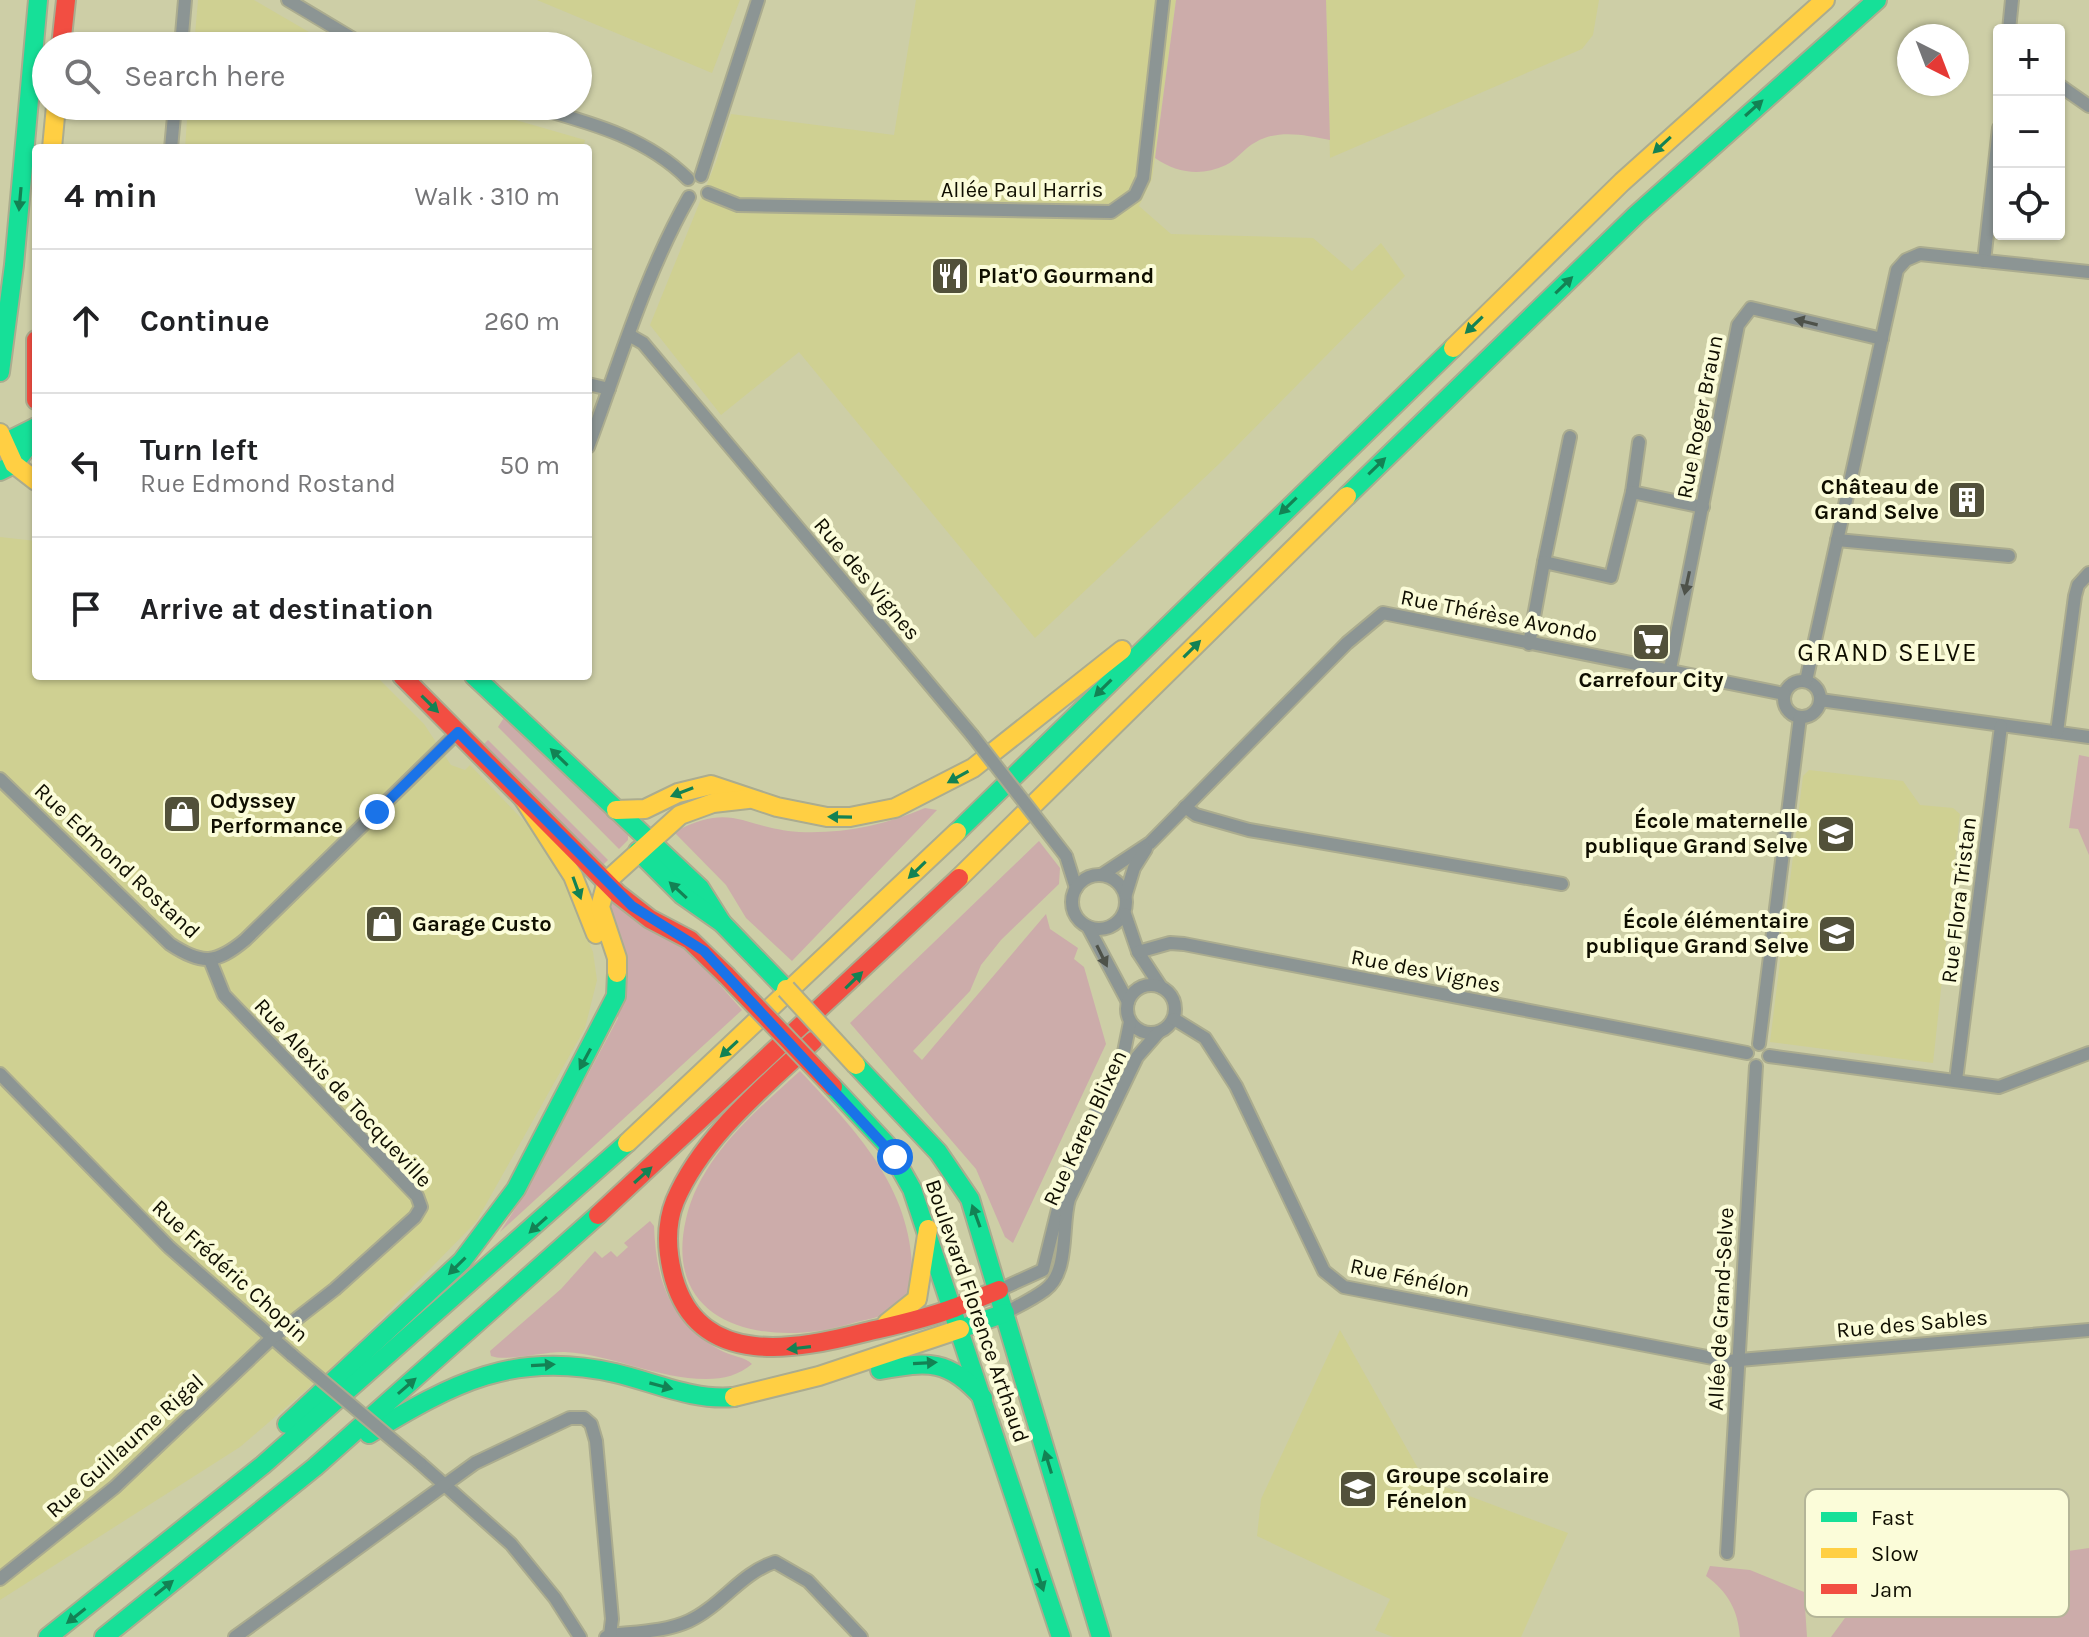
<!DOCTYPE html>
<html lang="en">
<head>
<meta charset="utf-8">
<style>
  :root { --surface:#fff; --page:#f6f6f6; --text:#202124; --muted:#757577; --line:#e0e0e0 }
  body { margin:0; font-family:Karla,sans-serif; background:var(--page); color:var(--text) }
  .controls { position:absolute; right:24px; top:24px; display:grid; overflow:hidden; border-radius:8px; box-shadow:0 2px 6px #0004 }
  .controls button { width:72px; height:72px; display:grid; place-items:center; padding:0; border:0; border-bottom:2px solid var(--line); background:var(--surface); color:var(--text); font:40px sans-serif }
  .compass { position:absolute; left:1897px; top:24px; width:72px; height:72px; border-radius:50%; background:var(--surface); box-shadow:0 2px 6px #0004; rotate:138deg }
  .stop { position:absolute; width:24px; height:24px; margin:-18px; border:6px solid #1a73e8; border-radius:50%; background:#fff }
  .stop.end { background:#1a73e8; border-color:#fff; box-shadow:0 2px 8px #0008 }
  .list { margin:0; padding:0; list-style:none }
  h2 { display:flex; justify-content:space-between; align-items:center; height:104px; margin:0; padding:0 32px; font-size:34px }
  h2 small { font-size:26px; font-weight:400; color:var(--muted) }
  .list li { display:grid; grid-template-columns:52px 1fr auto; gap:24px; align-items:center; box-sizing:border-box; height:144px; padding:0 32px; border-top:2px solid var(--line) }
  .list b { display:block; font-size:30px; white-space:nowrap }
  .list p { margin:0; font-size:26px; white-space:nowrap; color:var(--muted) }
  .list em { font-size:26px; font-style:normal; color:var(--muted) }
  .icon { flex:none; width:44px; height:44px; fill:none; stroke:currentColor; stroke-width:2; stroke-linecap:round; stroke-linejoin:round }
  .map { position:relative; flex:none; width:2089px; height:1637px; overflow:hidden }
  .search { position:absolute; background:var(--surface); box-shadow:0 2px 6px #0004; left:32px; top:32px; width:560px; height:88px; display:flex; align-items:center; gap:20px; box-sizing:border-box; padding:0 28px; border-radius:44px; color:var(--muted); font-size:30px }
  .panel { position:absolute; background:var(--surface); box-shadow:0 2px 6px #0004; left:32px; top:144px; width:560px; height:536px; border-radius:8px }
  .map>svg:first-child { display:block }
  .built { fill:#cfd092 }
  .green { fill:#ccacaa }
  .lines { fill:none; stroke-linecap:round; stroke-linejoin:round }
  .street-casing { stroke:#abac8f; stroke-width:16 }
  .fast-casing { stroke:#abac8f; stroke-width:22 }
  .slow-casing { stroke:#abac8f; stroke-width:22 }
  .jam-casing { stroke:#abac8f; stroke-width:22 }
  .street { stroke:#8c9594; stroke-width:12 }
  .fast { stroke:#16e098; stroke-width:18 }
  .slow { stroke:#ffcf43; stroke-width:18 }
  .jam { stroke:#f24e42; stroke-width:18 }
  .street-bridge-casing { stroke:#abac8f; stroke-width:16; stroke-linecap:butt }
  .slow-bridge-casing { stroke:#abac8f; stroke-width:22; stroke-linecap:butt }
  .jam-bridge-casing { stroke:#abac8f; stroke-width:22; stroke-linecap:butt }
  .street-bridge { stroke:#8c9594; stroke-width:12 }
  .slow-bridge { stroke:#ffcf43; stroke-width:18 }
  .jam-bridge { stroke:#f24e42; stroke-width:18 }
  .oneway { fill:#138254 }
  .oneway2 { fill:#4e524a }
  .route { stroke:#1a73e8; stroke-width:10 }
  .labels { text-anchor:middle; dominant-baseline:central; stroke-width:8; stroke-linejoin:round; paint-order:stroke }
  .street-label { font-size:22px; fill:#0f0e00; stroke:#fbfcd9 }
  .poi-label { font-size:22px; font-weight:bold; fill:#0f0e00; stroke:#fbfcd9; text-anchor:start }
  .quarter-label { font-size:26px; letter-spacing:2px; fill:#0f0e00; stroke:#fbfcd9 }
  .key { fill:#fbfcd9; stroke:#b4b598; stroke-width:2 }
  .key-label { font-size:22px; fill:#0f0e00 }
</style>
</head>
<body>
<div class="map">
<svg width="2089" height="1637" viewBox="0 0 2089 1637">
  <rect width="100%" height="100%" fill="#cdcea6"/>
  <!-- built -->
  <g class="built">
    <path d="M198,0H254L333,46H194Z"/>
    <path d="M537,0H740L712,73Z"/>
    <path d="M916,0H1176L1152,179L1139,206L1171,234L1313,238L1352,271L1381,243L1405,276L1220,463L1035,638L799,352L721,415L650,325L716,162L731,114L894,135Z"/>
    <path d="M1326,0H1599L1593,35L1582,49L1330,158Z"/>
    <path d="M188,106H467L585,140L583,148H185Z"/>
    <path d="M0,537L36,541V676H376L424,724L451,765L465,770L470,765L545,843L556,859L593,952L597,980L585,1028L476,1222L340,1361L240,1447L0,1600Z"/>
    <path d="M1809,770L1903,781L1920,805L1953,808L1960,814L1933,1063L1770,1042L1803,776Z"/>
    <path d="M1340,1330L1424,1479L1568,1533L1521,1637H1393L1375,1630L1390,1599L1257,1536L1261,1499Z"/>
  </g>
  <!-- green -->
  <g class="green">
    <path d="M1176,0H1326L1330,140C1305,135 1279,129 1256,142C1245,147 1237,160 1226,165C1201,177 1177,173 1155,158Z"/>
    <path d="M505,716L628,833V840L619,849L498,727Z"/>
    <path d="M488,740L608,860L603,865L482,746Z"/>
    <path d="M2079,755L2089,757V855L2078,829L2069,828Z"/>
    <path d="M925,808L937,810L792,961L746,918L726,885L674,832C734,801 741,828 799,832C843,834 885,825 925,808Z"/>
    <path d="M1039,841L1060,868L1059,884L1001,940L981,965L970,991L913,1051L922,1060L1046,914L1050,929L1078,948L1074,959L1084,967L1106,1044L1013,1243L1005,1237L976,1169L850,1023Z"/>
    <path d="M611,899L689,950L742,1010L500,1232L522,1198L618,1018Z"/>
    <path d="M800,1071C860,1135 918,1194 912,1289C906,1296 899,1305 891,1311C880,1318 862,1320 850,1324C769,1348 661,1328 686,1219C700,1157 756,1111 800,1071Z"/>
    <path d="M650,1221L654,1226C656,1281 670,1322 720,1350C730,1356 746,1357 752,1364C739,1375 724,1379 706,1379C658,1379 613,1355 565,1352C545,1351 507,1362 491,1356L490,1351L561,1289L595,1251L602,1258L611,1251L617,1257L628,1247L624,1243Z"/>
    <path d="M2089,1548V1637H1831L1886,1562L1930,1571Z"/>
    <path d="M1710,1566L1750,1570L1804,1592L1807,1637H1740C1738,1610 1728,1592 1706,1576Z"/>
  </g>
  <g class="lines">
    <defs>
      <g id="street">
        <path d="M288,0L365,46"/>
        <path d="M2009,30L2012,0"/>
        <path d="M181,46L185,0"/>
        <path d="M2059,85L2089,106"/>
        <path d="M531,106C587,122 645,136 688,179"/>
        <path d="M171,148L175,106"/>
        <path d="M701,176L758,0"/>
        <path d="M708,193L738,205L1111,212L1135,195L1143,178L1163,0"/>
        <path d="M1984,261L1999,128"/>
        <path d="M629,335L643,343L972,735"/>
        <path d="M588,384L609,389"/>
        <path d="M588,447C619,364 645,274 689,197"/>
        <path d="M1632,492L1639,442"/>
        <path d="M1837,540L2009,556"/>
        <path d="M1544,562L1570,437"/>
        <path d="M1529,644L1544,562L1611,577L1632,492L1703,507"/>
        <path d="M1670,669L1738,325L1751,308L1882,339"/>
        <circle cx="1802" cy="699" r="18"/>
        <path d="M1806,681L1897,270L1906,260L1920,254L2089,272"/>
        <path d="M1820,700L2089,737"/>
        <path d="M2057,732L2075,596L2078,585L2089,573"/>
        <path d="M0,779L170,944C202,965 216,964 245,940L458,732"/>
        <path d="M1185,807L1196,815L1249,830L1562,884"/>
        <path d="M1066,856L1076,888"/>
        <path d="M1103,874L1150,843L1347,643L1383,613L1784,694"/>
        <circle cx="1099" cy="902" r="27"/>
        <path d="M1126,894L1134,868L1146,849"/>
        <path d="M1125,914L1138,952L1161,987"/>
        <path d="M1088,927L1128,1002"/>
        <path d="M1138,952L1170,943L1184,944L1747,1053"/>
        <circle cx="1151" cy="1009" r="24"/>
        <path d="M1174,1019L1205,1038L1236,1086L1324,1271L1344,1287L1728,1361L2089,1330"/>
        <path d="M1759,1044L1800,717"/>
        <path d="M1769,1056L1999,1087L2089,1053"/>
        <path d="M0,1074L169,1247L292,1355"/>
        <path d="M1956,1080L2001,726"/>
        <path d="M999,1290L1043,1270L1065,1181L1124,1052L1130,1022"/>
        <path d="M1005,1313C1018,1306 1033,1299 1045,1290C1070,1272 1061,1226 1069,1199L1137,1057L1158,1033"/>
        <path d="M420,1463L511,1544L555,1598L580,1637"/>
        <path d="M1727,1553L1756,1066"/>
        <path d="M0,1579L115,1487L272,1338L335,1289L415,1217L421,1207L417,1196L224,995L210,960"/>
        <path d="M610,1635C636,1632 665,1632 689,1621C721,1606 741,1573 775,1562L808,1581L861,1637"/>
        <path d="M235,1637L475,1463L570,1418H584L591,1424L596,1441L612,1619L610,1635L606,1637"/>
      </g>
      <g id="fast">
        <path d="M0,372L14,265L38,0"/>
        <path d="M0,445L36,427"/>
        <path d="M0,471L14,464L36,436"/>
        <path d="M1347,496L1636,215L1877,0"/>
        <path d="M474,676L700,888L722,923"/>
        <path d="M957,832L1453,348"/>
        <path d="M638,851L682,895L722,923L786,989"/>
        <path d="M856,1065L938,1152L970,1199L1101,1637"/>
        <path d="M833,1087L887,1145L912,1189L1061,1637"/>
        <path d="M960,1329L1005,1313"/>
        <path d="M880,1370C929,1361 948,1359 983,1398"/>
        <path d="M287,1424L462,1261L516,1189L616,996L617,973"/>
        <path d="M369,1434C453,1383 514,1350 615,1373C654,1382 693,1401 734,1397"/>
        <path d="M48,1637L263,1465L627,1143"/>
        <path d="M104,1637L315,1467L598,1215"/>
      </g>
      <g id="slow">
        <path d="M52,148L56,106"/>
        <path d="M1453,348L1622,182L1825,0"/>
        <path d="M0,433L14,464L36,481"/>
        <path d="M523,798L573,876L596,934"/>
        <path d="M616,810L645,809L678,793L711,785L777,807L827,817H850L895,808L973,768L1122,650"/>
        <path d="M959,878L1347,496"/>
        <path d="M617,973V958L600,907L607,881L680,815L713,803L748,799"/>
        <path d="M627,1143L957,832"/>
        <path d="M887,1323L917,1299L928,1229"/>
        <path d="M734,1397L819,1376L960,1329"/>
      </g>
      <g id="jam">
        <path d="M61,46L66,0"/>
        <path d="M36,340V400"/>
        <path d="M402,676L618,894L650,919L690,940L726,975"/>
        <path d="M813,1041C764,1087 702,1137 675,1201C665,1226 667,1254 674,1279C700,1370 799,1349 866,1332C896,1325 925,1319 954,1308"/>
        <path d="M598,1215L959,878"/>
        <path d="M954,1308L999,1290"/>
      </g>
    </defs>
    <!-- street casing -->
    <use href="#street" class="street-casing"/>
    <!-- fast casing -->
    <use href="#fast" class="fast-casing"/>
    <!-- slow casing -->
    <use href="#slow" class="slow-casing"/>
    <!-- jam casing -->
    <use href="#jam" class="jam-casing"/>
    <!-- street -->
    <use href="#street" class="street"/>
    <!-- fast -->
    <use href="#fast" class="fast"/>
    <!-- slow -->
    <use href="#slow" class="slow"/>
    <!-- jam -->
    <use href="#jam" class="jam"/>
    <defs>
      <g id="street-bridge">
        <path d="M972,735L1066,856"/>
        <path d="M292,1355L420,1463"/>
      </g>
      <path id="slow-bridge" d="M786,989L856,1065"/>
      <path id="jam-bridge" d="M726,975L833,1087"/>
    </defs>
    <!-- street-bridge casing -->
    <use href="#street-bridge" class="street-bridge-casing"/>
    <!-- slow-bridge casing -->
    <use href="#slow-bridge" class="slow-bridge-casing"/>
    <!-- jam-bridge casing -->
    <use href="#jam-bridge" class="jam-bridge-casing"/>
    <!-- street-bridge -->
    <use href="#street-bridge" class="street-bridge"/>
    <!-- slow-bridge -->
    <use href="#slow-bridge" class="slow-bridge"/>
    <!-- jam-bridge -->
    <use href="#jam-bridge" class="jam-bridge"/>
  </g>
  <!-- one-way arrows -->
  <defs><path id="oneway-solid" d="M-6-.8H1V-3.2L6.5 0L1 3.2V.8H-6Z" transform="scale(2)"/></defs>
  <g class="oneway">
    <use href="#oneway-solid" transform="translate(1754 108) rotate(-42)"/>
    <use href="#oneway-solid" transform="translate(1662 145) rotate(137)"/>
    <use href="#oneway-solid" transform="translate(20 199) rotate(95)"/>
    <use href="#oneway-solid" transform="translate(1564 285) rotate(-44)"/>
    <use href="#oneway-solid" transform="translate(1474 325) rotate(136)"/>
    <use href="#oneway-solid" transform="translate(1377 466) rotate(-44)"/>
    <use href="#oneway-solid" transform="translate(1288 506) rotate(136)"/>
    <use href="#oneway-solid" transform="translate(1192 649) rotate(-45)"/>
    <use href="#oneway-solid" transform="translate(1103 688) rotate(135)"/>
    <use href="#oneway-solid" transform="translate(430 704) rotate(45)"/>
    <use href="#oneway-solid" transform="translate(559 757) rotate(-136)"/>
    <use href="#oneway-solid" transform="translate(958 777) rotate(151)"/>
    <use href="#oneway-solid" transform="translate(682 792) rotate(159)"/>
    <use href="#oneway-solid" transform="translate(840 817) rotate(-179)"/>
    <use href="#oneway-solid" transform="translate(917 870) rotate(136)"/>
    <use href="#oneway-solid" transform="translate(577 888) rotate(70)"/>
    <use href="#oneway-solid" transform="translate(678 890) rotate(-137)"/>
    <use href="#oneway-solid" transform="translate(854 980) rotate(-44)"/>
    <use href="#oneway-solid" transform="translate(729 1049) rotate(137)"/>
    <use href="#oneway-solid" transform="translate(585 1059) rotate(118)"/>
    <use href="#oneway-solid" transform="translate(643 1175) rotate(-42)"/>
    <use href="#oneway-solid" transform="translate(976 1216) rotate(-110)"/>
    <use href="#oneway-solid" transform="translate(538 1225) rotate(138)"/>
    <use href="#oneway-solid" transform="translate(457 1266) rotate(135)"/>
    <use href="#oneway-solid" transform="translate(799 1348) rotate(173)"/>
    <use href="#oneway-solid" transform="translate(925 1363) rotate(-3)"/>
    <use href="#oneway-solid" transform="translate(543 1365) rotate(-3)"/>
    <use href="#oneway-solid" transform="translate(407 1386) rotate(-41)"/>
    <use href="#oneway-solid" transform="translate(661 1386) rotate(15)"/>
    <use href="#oneway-solid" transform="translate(1048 1462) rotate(-107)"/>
    <use href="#oneway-solid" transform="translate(1040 1580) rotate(72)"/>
    <use href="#oneway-solid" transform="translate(164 1588) rotate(-39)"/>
    <use href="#oneway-solid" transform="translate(76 1616) rotate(142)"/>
  </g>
  <g class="oneway2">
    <use href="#oneway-solid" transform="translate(1806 322) rotate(-166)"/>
    <use href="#oneway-solid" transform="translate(1687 583) rotate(102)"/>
    <use href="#oneway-solid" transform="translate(1102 956) rotate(64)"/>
  </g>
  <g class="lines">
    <!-- route -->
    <path class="route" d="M377,812L458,732L632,906L704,951L895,1157"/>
  </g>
  <!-- icons -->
  <defs>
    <symbol id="restaurant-square" viewBox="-11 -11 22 22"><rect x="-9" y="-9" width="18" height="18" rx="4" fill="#52513a" stroke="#fbfcd9"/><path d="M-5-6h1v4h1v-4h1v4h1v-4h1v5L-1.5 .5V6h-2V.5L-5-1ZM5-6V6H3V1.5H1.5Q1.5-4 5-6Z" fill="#fff"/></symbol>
    <symbol id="building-square" viewBox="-11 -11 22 22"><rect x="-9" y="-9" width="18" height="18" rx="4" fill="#52513a" stroke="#fbfcd9"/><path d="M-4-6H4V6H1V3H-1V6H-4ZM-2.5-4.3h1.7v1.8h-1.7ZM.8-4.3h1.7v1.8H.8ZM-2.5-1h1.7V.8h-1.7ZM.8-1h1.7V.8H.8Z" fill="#fff"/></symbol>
    <symbol id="supermarket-square" viewBox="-11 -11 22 22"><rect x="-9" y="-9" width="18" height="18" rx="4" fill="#52513a" stroke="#fbfcd9"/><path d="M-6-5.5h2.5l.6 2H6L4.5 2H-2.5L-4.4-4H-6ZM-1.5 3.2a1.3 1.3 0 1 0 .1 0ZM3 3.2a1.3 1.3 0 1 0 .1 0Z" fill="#fff"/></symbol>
    <symbol id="shop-square" viewBox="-11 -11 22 22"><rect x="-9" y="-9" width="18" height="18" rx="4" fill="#52513a" stroke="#fbfcd9"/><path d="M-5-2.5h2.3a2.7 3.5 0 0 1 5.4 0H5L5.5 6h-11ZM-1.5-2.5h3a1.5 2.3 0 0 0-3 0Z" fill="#fff"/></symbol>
    <symbol id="school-square" viewBox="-11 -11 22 22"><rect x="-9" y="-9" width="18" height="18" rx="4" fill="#52513a" stroke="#fbfcd9"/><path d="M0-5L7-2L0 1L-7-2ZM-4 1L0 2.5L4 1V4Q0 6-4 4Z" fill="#fff"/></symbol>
  </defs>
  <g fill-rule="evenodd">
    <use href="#restaurant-square" x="928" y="254" width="44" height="44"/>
    <use href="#building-square" x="1945" y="478" width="44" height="44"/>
    <use href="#supermarket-square" x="1629" y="620" width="44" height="44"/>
    <use href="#shop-square" x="160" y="792" width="44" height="44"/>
    <use href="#school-square" x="1814" y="812" width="44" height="44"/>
    <use href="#shop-square" x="362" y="902" width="44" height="44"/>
    <use href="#school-square" x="1815" y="912" width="44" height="44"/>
    <use href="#school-square" x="1336" y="1467" width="44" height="44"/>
  </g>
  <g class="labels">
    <!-- street labels -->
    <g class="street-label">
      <text x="1022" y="190">Allée Paul Harris</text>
      <text transform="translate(1700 417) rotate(-79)">Rue Roger Braun</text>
      <text transform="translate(867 579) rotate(50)">Rue des Vignes</text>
      <text transform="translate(1499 616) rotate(11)">Rue Thérèse Avondo</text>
      <text transform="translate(117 861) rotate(43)">Rue Edmond Rostand</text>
      <text transform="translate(1959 900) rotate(-83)">Rue Flora Tristan</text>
      <text transform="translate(1426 971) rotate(11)">Rue des Vignes</text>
      <text transform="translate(343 1093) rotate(47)">Rue Alexis de Tocqueville</text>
      <text transform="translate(1085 1128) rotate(-65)">Rue Karen Blixen</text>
      <text transform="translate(230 1271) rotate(42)">Rue Frédéric Chopin</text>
      <text transform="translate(1410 1278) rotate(12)">Rue Fénélon</text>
      <text transform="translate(1721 1309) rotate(-87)">Allée de Grand-Selve</text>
      <text transform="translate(977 1311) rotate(71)">Boulevard Florence Arthaud</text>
      <text transform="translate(1912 1324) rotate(-5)">Rue des Sables</text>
      <text transform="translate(125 1446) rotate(-42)">Rue Guillaume Rigal</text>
    </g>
    <!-- poi labels -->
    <g class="poi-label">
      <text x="978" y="276">Plat'O Gourmand</text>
      <text x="1939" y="487" text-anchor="end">Château de<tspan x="1939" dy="25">Grand Selve</tspan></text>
      <text x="1651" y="680" text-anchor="middle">Carrefour City</text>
      <text x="210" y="801">Odyssey<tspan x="210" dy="25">Performance</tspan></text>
      <text x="1808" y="821" text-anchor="end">École maternelle<tspan x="1808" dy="25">publique Grand Selve</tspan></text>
      <text x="1809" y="921" text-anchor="end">École élémentaire<tspan x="1809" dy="25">publique Grand Selve</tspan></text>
      <text x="412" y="924">Garage Custo</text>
      <text x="1386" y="1476">Groupe scolaire<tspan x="1386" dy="25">Fénelon</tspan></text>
    </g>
    <!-- quarter labels -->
    <g class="quarter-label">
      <text x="1888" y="652">GRAND SELVE</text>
    </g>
  </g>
  <!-- legend -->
  <rect x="1805" y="1489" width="264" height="128" rx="12" class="key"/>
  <rect x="1821" y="1512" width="36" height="10" fill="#16e098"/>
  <rect x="1821" y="1548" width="36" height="10" fill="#ffcf43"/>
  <rect x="1821" y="1584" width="36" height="10" fill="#f24e42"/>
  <g class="key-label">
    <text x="1871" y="1525">Fast</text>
    <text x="1871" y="1561">Slow</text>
    <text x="1871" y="1597">Jam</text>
  </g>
</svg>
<div class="controls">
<button>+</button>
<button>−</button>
<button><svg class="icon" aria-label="locate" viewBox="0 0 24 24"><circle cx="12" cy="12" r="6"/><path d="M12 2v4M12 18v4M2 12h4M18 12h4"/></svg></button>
</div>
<svg class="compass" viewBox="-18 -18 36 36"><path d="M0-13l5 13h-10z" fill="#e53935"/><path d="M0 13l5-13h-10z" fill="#757577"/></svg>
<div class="stop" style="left:895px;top:1157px"></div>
<div class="stop end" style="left:377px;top:812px"></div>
<div class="search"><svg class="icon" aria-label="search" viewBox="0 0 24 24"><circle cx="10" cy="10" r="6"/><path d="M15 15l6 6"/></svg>Search here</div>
<section class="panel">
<h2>4 min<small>Walk · 310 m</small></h2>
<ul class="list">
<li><svg class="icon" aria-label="ahead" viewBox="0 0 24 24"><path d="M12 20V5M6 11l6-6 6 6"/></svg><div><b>Continue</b></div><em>260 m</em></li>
<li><svg class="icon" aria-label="left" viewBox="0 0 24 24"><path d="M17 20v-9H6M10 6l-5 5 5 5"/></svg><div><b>Turn left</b><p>Rue Edmond Rostand</p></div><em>50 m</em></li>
<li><svg class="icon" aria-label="arrive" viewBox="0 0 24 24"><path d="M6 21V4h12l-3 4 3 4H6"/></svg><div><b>Arrive at destination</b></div></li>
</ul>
</section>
</div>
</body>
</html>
